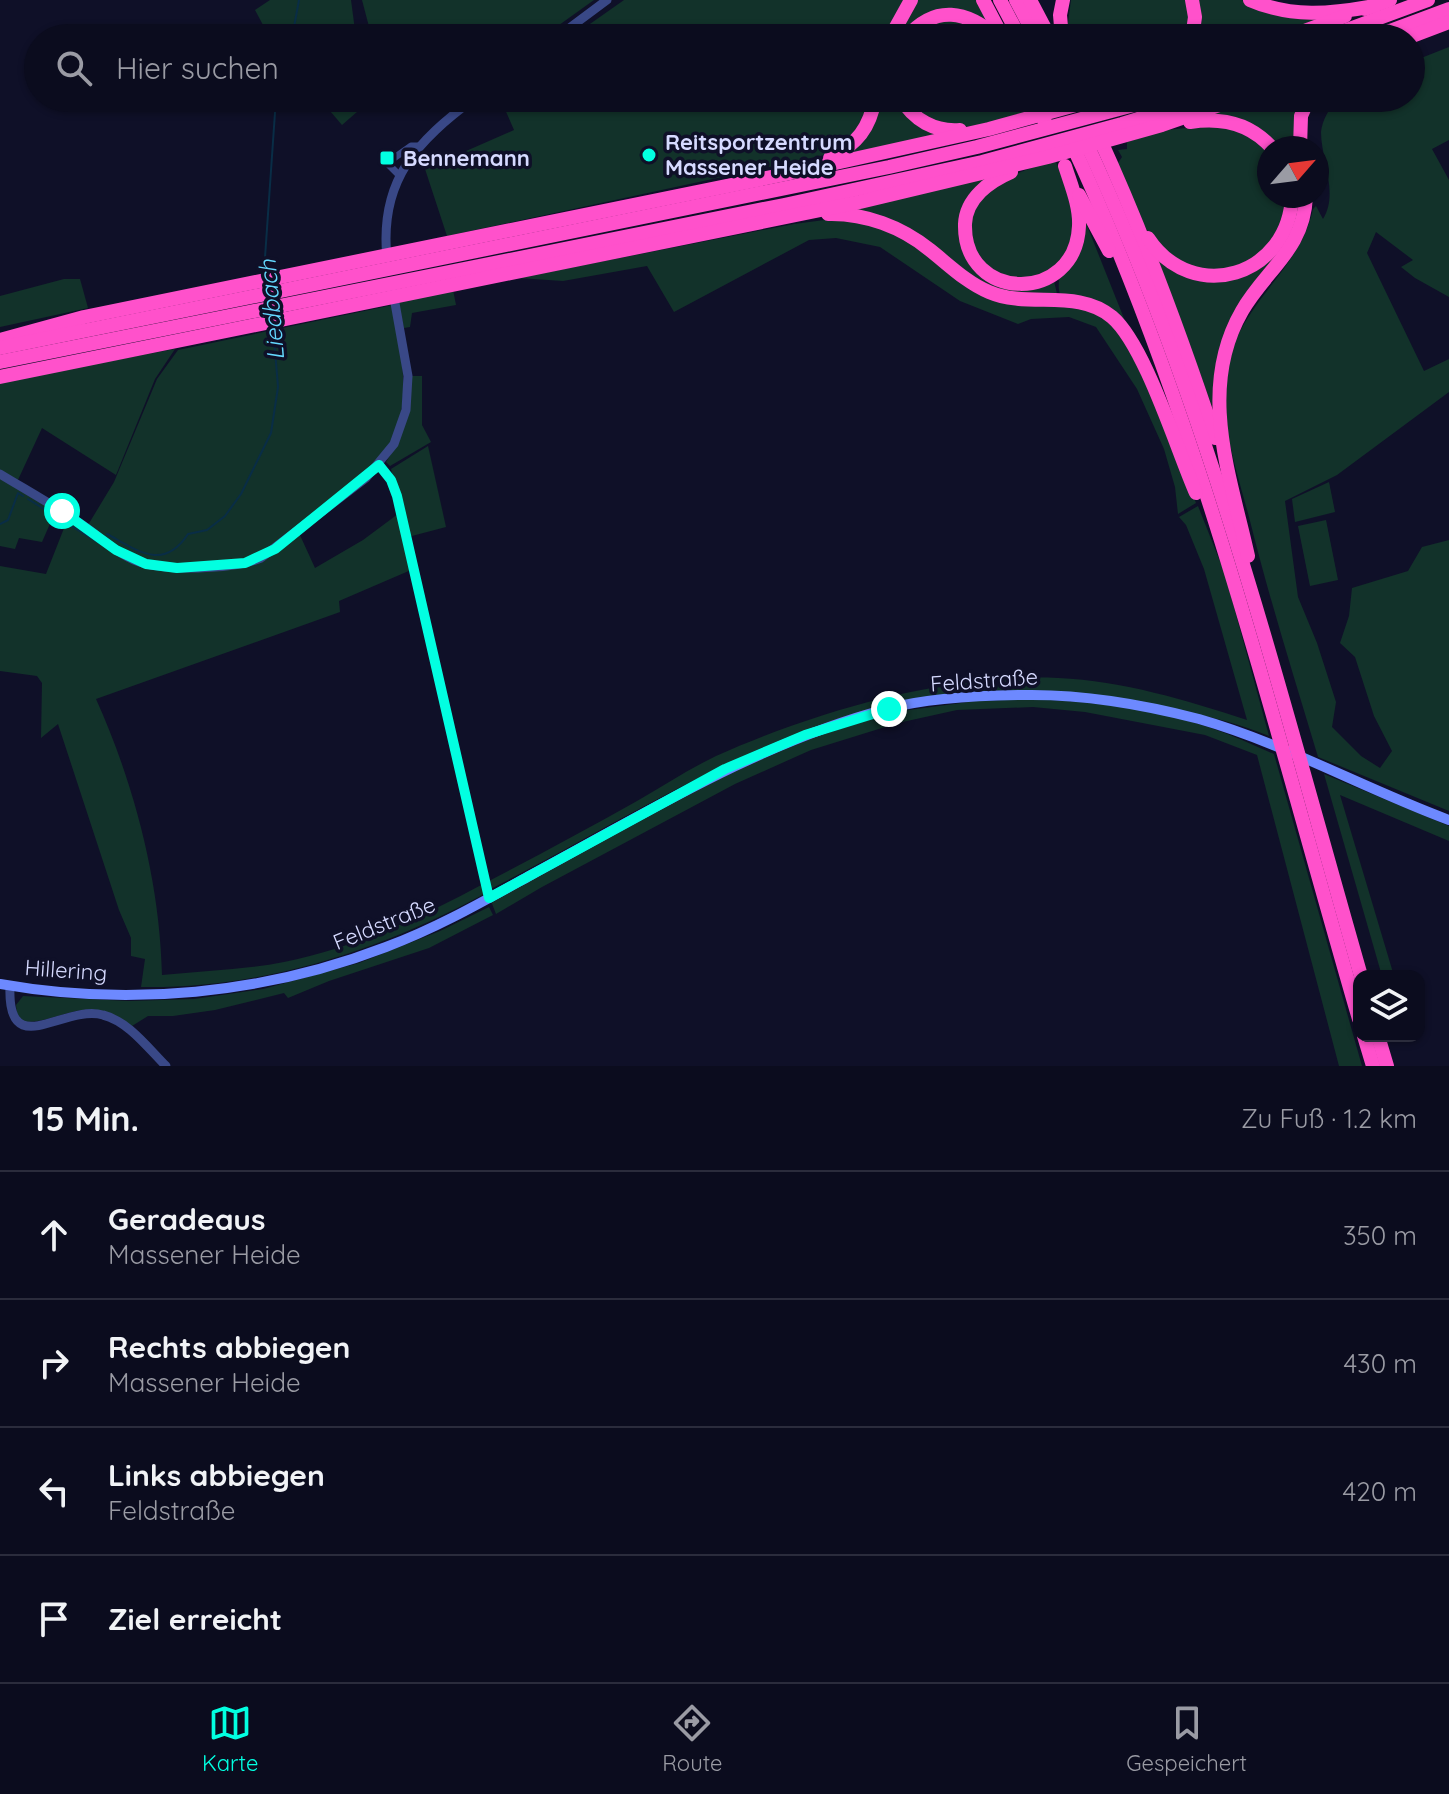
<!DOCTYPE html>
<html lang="de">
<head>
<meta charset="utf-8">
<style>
  :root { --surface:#0b0c1e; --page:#141527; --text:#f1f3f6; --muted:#9a9ba4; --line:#2b2c3c; --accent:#02ffe1 }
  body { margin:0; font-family:Quicksand,sans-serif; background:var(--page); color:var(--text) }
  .controls { position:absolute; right:24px; bottom:24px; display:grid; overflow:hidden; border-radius:16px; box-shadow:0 2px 6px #0004 }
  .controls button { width:72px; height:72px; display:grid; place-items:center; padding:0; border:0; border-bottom:2px solid var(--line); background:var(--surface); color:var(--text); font:40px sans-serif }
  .compass { position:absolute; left:1257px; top:136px; width:72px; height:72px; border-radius:50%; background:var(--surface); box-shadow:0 2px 6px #0004; rotate:62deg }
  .stop { position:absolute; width:24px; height:24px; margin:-18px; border:6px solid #02ffe1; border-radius:50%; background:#fff }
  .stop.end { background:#02ffe1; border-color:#fff; box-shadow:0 2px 8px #0008 }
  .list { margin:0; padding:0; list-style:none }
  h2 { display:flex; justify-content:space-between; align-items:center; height:104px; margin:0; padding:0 32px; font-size:34px }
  h2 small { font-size:26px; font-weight:400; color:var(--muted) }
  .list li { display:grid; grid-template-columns:52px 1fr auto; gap:24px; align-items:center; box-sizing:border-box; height:128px; padding:0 32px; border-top:2px solid var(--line) }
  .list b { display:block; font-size:30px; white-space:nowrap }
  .list p { margin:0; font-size:26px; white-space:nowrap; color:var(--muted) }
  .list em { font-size:26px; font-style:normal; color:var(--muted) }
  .icon { flex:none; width:44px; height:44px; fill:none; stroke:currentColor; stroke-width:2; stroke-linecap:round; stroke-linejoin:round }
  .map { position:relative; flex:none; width:1449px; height:1066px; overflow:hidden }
  .search { position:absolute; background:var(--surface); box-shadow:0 2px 6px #0004; left:24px; right:24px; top:24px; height:88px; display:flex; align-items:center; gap:20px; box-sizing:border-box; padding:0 28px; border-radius:44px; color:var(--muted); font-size:30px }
  .sheet { height:616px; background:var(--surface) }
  nav { display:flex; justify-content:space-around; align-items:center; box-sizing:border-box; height:112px; border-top:2px solid var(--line); background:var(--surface); font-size:22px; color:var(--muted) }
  nav a { display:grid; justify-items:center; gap:4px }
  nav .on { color:var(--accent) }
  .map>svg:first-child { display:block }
  .green { fill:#12322a }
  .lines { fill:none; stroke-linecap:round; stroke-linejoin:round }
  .stream { stroke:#092d46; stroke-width:2 }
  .minor { stroke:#394887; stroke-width:7 }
  .tertiary { stroke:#394887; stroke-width:9 }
  .secondary { stroke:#6d89ff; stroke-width:10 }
  .motorway { stroke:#ff51cb; stroke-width:14 }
  .route { stroke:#02ffe1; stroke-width:10 }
  .poi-dot { fill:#02ffe1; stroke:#0f1028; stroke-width:3 }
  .labels { text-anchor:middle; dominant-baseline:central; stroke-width:7; stroke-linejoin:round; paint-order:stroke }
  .poi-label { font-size:22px; font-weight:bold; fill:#d6daff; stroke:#0f1028; text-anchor:start }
  .street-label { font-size:22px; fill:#d6daff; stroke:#0f1028 }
  .water-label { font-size:24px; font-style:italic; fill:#64d9ff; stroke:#0f1028 }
</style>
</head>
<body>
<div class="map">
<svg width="1449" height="1066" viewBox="0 0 1449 1066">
  <rect width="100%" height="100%" fill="#0f1028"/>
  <!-- green -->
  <g class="green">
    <path d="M270,0H351L356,38H270L255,10Z"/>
    <path d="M362,0H594L541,38H372Z"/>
    <path d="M624,0H905L885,38H570Z"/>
    <path d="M914,0H977L990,24L956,12L902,38H892Z"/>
    <path d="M1071,0H1187L1191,19L1187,38H1069L1067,30Z"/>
    <path d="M1198,0H1242L1266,10L1332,18L1273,38H1198Z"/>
    <path d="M959,19L993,38H913C925,25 943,20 959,19Z"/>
    <path d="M1449,47V140L1432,149L1449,180V297L1415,278L1401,267L1413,260L1376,232L1367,253L1424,371L1449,359V392L1337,475L1285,501L1298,597L1317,643L1336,702L1332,727L1361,756L1380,768L1392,751L1374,716L1355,657L1340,643L1349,616L1352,588L1408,571L1422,547L1449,540V811L1318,757C1294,677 1269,598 1249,517C1235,464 1213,404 1232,350C1250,297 1301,265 1313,209L1316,206L1323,219C1339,194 1321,159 1321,132C1322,120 1330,108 1337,98H1411V62Z"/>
    <path d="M319,98H373L342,125Z"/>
    <path d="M500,98H870L860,129L829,154L447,236L425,169L514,130Z"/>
    <path d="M878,98H898L954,134L843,158Z"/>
    <path d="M907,98H1028L1032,110C1000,118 956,139 924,118C918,113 912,104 907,98Z"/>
    <path d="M1257,98H1305L1298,148H1279L1273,140L1212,114Z"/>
    <path d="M1207,126C1240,128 1245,130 1269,152V196H1286C1285,263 1208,293 1160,247C1139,226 1130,189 1118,163L1122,157L1118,150L1127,149V142L1166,130Z"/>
    <path d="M1055,160L1070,192L1075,236L1057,268L1017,281L981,263C977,254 968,239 968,228C972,184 1020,172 1055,160Z"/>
    <path d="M990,176L961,216L985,276L1054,281L1058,298L988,289L927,244L841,212Z"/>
    <path d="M1296,196H1303L1294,238L1231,319L1216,417L1157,257L1187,276L1257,268Z"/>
    <path d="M1084,218L1129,331L1060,294C1053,275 1076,237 1084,218Z"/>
    <path d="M832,219H847L902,235L985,295L1070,303L1111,321L1152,389L1196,503L1178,514L1175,487L1164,449L1137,389L1096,327L1069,317L1031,319L1018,324L960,301L880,247L836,238L809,240L674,312L647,266L563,281L518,278L794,224Z"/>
    <path d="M64,279H80L88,308L0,327V296Z"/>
    <path d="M453,290L456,305L412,313L410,327L404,328L398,302Z"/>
    <path d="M393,305C401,351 412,397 392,442C380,468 353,484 332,501C312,516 287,542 264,553C247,561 230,561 211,563C154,567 134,561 88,525L114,482L157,379L178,350Z"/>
    <path d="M175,349L155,379L116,475L42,428L17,482L0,472V381Z"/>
    <path d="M411,376H422V425L431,442L390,466L386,462C407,430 409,412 411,376Z"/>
    <path d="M428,446L446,527L408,537L391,469Z"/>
    <path d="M0,477L56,510L42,542L19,538L15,549L0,546Z"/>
    <path d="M1329,482L1335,512L1295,522L1292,499Z"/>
    <path d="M1198,506L1225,574L1269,736C1218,715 1164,707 1110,700C1066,694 1022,688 977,691C802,702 641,812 489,890L487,882C537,856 587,829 637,801C663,786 689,769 716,756C816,711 948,673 1058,678C1123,681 1186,700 1247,720L1204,569L1186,525L1179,517Z"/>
    <path d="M398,514L411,570L339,601L340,612L96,699C134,783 160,882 162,975C202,971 244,970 284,962C353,948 421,918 483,884L486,893C380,951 262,989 141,987L145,959L131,956V938L119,910L58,724L41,738L42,683L37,676L0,671V566L46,574L68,518L132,563L245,566L299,533L315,568L363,540Z"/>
    <path d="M1326,520L1338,580L1310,586L1298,526Z"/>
    <path d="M1033,699C1093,702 1153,708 1211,728C1232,735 1253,745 1274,754L1362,1066H1339L1257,755L1205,735L1085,712L1033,707L957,710L898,723L811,750L735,784L542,887L496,914L491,901L727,774L806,740L894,712L976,701Z"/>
    <path d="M1324,774L1449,826V841L1340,795L1394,976H1382Z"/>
    <path d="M489,907L493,915L429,948L329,981L288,998L284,993L215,1010L173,1016H148L132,1026C122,1021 110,1012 98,1010C73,1006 49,1023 24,1022L17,1014L16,1005L23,996L129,1001L194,999L263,989L359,963L440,931Z"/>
  </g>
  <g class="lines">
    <!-- stream -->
    <g class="stream">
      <path d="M292,38L299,0"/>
      <path d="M264,272L276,98"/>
      <path d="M28,499L57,517"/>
      <path d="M63,521L99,543"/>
      <path d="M0,524L8,520L18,493L23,496"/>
      <path d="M107,534C137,550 163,572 188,534L207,530L225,516L241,494L271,433L278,387L273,326"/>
    </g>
    <!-- minor -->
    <g class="minor">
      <path d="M399,175L387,163L411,146H419"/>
      <path d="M379,465L391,480L397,496L489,898"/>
    </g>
    <!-- tertiary -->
    <g class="tertiary">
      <path d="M556,38L607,0"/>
      <path d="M387,258C379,180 417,141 475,98"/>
      <path d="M0,474C28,491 57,507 84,526C100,537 115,552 134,560C164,572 232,570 261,558L366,478L394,444L406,410L408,376L393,292"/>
      <path d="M10,986C7,1063 63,1004 103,1015C128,1021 148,1048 166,1066"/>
    </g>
    <!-- secondary -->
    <path class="secondary" d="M0,984C129,1007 264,994 386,947C437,928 484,901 531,875C646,813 759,743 886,709C932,697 984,695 1032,695C1087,695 1145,705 1199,719C1286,744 1365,789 1449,820"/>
    <!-- motorway -->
    <g class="motorway">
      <path d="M983,0L1003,38"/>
      <path d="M1000,0L1020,38"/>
      <path d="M1016,0L1036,38"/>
      <path d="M1030,0L1050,38"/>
      <path d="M1192,0L1195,17L1192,38"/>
      <path d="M1250,0C1291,18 1331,14 1374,6"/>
      <path d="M1365,9L1390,0"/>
      <path d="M890,38L911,0"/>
      <path d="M906,38C935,4 967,10 998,38"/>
      <path d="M1062,38L1060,15L1063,0"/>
      <path d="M1285,38L1345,16"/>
      <path d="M1325,38L1428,0"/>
      <path d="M1371,38L1449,9"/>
      <path d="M1407,38L1449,22"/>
      <path d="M901,98C913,120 935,132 960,130"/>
      <path d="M1033,98L1045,122"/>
      <path d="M1190,122C1222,117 1250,123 1272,148"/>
      <path d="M1099,137C1144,235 1181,336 1215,438"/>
      <path d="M1084,138C1209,405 1280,694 1361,976"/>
      <path d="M1071,142C1201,421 1273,724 1359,1019"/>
      <path d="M1300,148L1301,116L1309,98"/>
      <path d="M830,158C857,144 870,128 875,98"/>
      <path d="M1011,172C990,181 966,198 965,224C963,303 1076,304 1079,226C1080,206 1071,185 1065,166"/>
      <path d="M1079,195L1109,251"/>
      <path d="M828,214C865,213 902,227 930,250C949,265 967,283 989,292C1029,309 1077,288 1112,317C1145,345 1177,450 1196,493"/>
      <path d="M1148,238C1193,306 1289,276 1292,196"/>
      <path d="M0,340L84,317L786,174L989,129L1101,98"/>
      <path d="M0,348L889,167L977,147L1160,98"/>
      <path d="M0,362L784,205L982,162L1122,124L1206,98"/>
      <path d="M0,377L860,202L1048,157L1162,125L1240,98"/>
      <path d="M1248,556C1230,475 1197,389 1242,311C1266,269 1304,250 1306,196"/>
      <path d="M1364,1036L1373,1066"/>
      <path d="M1378,1036L1387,1066"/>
    </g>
  </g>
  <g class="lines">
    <!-- route -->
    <path class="route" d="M62,511L116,550L146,564L177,568L245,563L275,549L379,465L391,480L397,496L489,898L725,769L805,735L889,709"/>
  </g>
  <!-- markers -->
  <g class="poi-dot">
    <circle cx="649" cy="155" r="8"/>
    <rect x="379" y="150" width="16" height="16" rx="4"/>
  </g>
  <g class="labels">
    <!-- poi labels -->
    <g class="poi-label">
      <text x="665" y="142">Reitsportzentrum<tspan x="665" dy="25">Massener Heide</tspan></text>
      <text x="403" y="158">Bennemann</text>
    </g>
    <!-- street labels -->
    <g class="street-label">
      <text transform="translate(984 680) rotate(-4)">Feldstraße</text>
      <text transform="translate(384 923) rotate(-22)">Feldstraße</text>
      <text transform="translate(66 970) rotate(4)">Hillering</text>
    </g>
    <!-- water labels -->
    <g class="water-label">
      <text transform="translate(271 310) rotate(-95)">Liedbach</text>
    </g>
  </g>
</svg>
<div class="controls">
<button><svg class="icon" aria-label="layers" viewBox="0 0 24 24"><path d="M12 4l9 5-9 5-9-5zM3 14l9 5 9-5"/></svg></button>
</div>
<svg class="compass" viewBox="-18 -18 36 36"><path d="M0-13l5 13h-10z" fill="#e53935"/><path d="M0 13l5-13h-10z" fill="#9a9ba4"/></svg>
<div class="stop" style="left:62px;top:511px"></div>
<div class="stop end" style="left:889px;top:709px"></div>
<div class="search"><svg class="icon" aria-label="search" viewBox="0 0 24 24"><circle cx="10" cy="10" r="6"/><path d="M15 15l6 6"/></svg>Hier suchen</div>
</div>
<section class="sheet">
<h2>15 Min.<small>Zu Fuß · 1.2 km</small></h2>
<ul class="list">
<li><svg class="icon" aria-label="ahead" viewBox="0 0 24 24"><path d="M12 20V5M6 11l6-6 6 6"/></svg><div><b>Geradeaus</b><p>Massener Heide</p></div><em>350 m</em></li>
<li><svg class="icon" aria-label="right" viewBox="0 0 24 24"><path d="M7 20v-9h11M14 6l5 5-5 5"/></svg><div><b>Rechts abbiegen</b><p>Massener Heide</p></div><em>430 m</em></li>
<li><svg class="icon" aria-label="left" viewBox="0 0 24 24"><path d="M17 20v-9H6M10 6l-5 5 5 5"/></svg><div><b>Links abbiegen</b><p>Feldstraße</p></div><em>420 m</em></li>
<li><svg class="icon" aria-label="arrive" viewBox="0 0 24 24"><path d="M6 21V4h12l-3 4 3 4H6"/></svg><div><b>Ziel erreicht</b></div></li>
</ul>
</section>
<nav>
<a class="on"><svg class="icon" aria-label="map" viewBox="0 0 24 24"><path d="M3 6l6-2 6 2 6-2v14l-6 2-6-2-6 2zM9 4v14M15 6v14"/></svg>Karte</a>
<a><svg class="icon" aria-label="directions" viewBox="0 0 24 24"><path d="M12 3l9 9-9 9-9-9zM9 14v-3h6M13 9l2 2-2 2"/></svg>Route</a>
<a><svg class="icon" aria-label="saved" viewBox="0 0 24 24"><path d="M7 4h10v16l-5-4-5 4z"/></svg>Gespeichert</a>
</nav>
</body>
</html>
